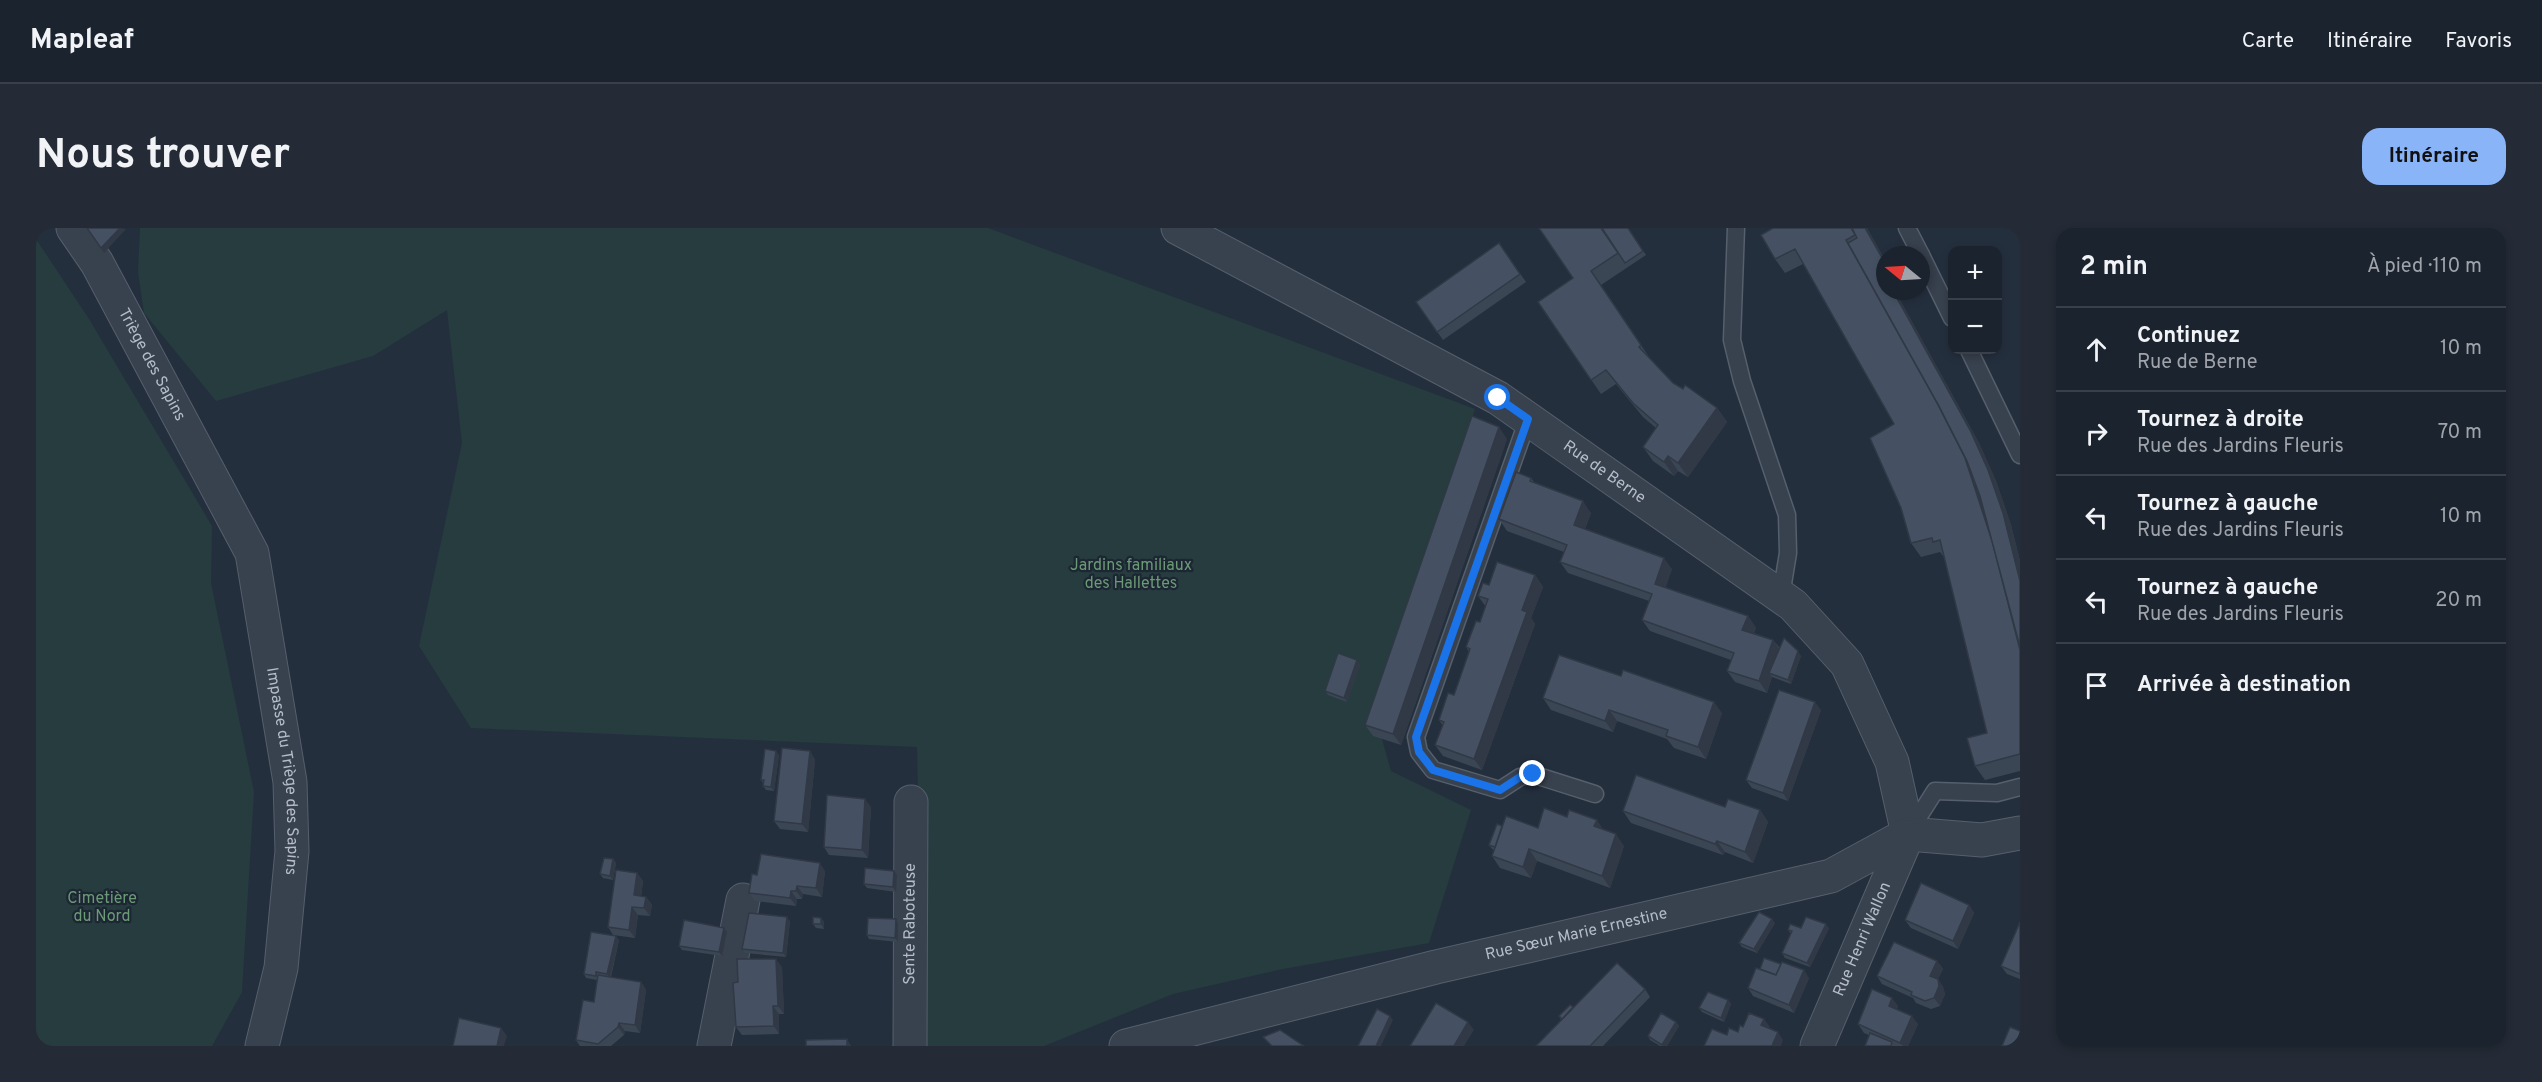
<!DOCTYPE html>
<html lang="fr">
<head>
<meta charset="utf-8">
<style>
  :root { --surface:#1b232e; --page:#242b36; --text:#f1f3f6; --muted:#a0a4aa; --line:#39404a; --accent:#8ab4f8 }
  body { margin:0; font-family:Overpass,sans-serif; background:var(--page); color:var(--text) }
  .controls { position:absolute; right:18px; top:18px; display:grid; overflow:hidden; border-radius:12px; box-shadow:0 3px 9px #0003 }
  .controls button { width:54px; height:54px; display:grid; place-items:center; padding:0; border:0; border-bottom:2px solid var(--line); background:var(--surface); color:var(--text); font:30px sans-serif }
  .compass { position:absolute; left:1840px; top:18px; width:54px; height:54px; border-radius:50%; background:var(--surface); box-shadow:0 3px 9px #0003; rotate:288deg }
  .stop { position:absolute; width:18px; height:18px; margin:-14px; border:4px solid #1a73e8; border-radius:50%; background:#fff }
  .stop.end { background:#1a73e8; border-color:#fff; box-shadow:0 2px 6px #0008 }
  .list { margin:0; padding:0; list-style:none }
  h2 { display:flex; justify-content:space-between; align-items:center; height:78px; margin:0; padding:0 24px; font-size:26px }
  h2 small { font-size:20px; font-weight:400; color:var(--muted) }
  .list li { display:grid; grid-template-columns:39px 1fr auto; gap:18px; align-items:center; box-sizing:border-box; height:84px; padding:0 24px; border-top:2px solid var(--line) }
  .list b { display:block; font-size:22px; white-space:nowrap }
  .list p { margin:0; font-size:20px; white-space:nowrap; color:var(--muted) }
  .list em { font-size:20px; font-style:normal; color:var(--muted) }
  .icon { flex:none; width:33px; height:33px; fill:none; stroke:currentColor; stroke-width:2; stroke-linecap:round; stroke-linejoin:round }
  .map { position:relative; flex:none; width:1984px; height:818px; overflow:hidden; border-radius:18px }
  header { display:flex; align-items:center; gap:36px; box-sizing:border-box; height:84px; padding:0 30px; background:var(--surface); border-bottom:2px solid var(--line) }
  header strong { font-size:28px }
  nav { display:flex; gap:33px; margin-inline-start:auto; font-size:21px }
  .intro { display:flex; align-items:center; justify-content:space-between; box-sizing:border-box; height:144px; padding:0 36px }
  h1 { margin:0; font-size:42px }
  .button { padding:15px 27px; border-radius:18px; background:var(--accent); color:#111; font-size:21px; font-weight:700 }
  main { display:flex; gap:36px; padding:0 36px }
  aside { flex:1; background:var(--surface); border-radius:18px; box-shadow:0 3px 9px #0003 }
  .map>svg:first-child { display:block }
  .green { fill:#263c3f }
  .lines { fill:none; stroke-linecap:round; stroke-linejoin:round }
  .lane-casing { stroke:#565f6c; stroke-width:19 }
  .street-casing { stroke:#565f6c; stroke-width:35 }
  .lane { stroke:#38414e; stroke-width:16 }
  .street { stroke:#38414e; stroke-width:33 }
  .wall { fill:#3b4654 }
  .shaded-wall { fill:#303945 }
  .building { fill:#455162; stroke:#303945; stroke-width:1.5 }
  .route { stroke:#1a73e8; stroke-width:8 }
  .labels { text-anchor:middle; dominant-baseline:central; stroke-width:4.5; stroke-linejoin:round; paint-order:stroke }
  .street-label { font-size:16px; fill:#b4bcc9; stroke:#1d2633 }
  .park-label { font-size:16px; fill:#6b9a76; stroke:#1d2633 }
</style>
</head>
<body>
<header>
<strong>Mapleaf</strong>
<nav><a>Carte</a><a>Itinéraire</a><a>Favoris</a></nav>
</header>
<div class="intro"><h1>Nous trouver</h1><a class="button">Itinéraire</a></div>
<main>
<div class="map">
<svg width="1984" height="818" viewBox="0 0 1984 818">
  <rect width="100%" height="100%" fill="#242f3e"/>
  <!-- green -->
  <g class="green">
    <path d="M104,0H952L1439,181L1339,486L1355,543L1435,582L1393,715L1247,741L1137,766L1008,818H888L881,519L435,500L383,418L426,215L411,82L337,128L180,173L108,85L102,44Z"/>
    <path d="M0,11L53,91L176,298L175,355L218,564L206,764L176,818H0Z"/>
  </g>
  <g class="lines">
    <defs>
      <g id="lane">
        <path d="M1700,0L1696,112L1706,153L1751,287L1752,325L1745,368"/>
        <path d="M1871,0L1885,27"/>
        <path d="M1885,27L1916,90"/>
        <path d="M1933,122L1984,227"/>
        <path d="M1492,191L1380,509L1383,524L1397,542L1464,562L1484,549L1496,546L1559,566"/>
        <path d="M1873,604L1899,563L1961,565L1984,559"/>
      </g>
      <g id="street">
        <path id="s1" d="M37,0L61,35L216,325L254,554L256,623L245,740L226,818"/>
        <path id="s2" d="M1142,0L1462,170L1757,377L1811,436L1856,534L1872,606"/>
        <path d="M678,818L707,672"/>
        <path id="s3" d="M874,818L875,574"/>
        <path id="s4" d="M1090,818L1400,739L1795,648L1872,606L1946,612L1984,605"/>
        <path id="s5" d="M1781,818L1872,606"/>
      </g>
    </defs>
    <!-- lane casing -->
    <use href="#lane" class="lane-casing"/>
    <!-- street casing -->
    <use href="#street" class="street-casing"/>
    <!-- lane -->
    <use href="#lane" class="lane"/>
    <!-- street -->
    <use href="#street" class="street"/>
  </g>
  <!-- wall -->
  <g class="wall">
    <path d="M1592,0L1610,27L1565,57L1615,132L1637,155L1681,180L1691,194L1652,249L1642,243L1638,248L1617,233L1607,219L1620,200L1607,189L1580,156L1565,166L1502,74L1537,50Z"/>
    <path d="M1737,0H1831L1849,32V63H1859L1943,215L1960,253L1975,297L1984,333V543L1949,552L1939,538L1951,505L1908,328H1907L1904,324L1885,329L1875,315L1858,196L1767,36L1749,45L1739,31Z"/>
    <path d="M1463,15L1490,54L1407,112L1380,74Z"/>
    <path d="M1471,211L1365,517L1337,508L1329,497Z"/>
    <path d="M1495,250L1499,255L1555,285L1549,301L1636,341L1629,360L1712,388L1720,400L1718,405L1737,412L1744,420L1765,428L1755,456L1736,449L1731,465L1699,454L1691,443L1695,432L1614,403L1606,392L1613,373L1532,345L1524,334L1528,324L1471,303L1463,291Z"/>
    <path d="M1499,347L1507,359L1495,390L1499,396L1446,542L1407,528L1399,517L1407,498L1403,492L1418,467L1433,424L1430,419L1444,394L1450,379L1442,368L1453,357Z"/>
    <path d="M1321,432L1324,437L1311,474L1292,467L1289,463Z"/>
    <path d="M1507,470L1686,485L1670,531L1638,520L1631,511L1581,493L1577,504L1515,482Z"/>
    <path d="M1785,482L1752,573L1716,560L1710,552Z"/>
    <path d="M774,523L779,532L772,604L744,601L738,593Z"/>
    <path d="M743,527L738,563L730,562L727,558V555L725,552Z"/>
    <path d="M835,579L832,630L793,627L788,619Z"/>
    <path d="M1689,579L1724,582L1732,594L1717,635L1689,624L1687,627L1595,595L1587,583Z"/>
    <path d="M1466,598L1568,602L1588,618L1574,660L1501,633L1495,650L1464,640L1456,628L1458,622L1456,621L1453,617Z"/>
    <path d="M577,631L580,635L577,652L567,650L564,646Z"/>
    <path d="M789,643L786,669L767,666L766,671H761L760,678L719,673L713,665L721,647Z"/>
    <path d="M601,645L607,653L605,668L610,669L616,677L614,688L602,687L599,710L577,707L572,699Z"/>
    <path d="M861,647L860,664L831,660L828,656Z"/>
    <path d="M1933,677L1938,685L1922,721L1875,700L1869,692Z"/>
    <path d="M785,690L788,694V701L780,700L777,696Z"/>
    <path d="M754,693L750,729L709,725L706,721Z"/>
    <path d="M1984,694V751L1971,746L1965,738Z"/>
    <path d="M862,695V714L833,711L831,707Z"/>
    <path d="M1739,695L1721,725L1706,719L1703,715Z"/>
    <path d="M688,700L691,704L686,728L646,722L643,718Z"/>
    <path d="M1793,700L1774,739L1749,730L1746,725L1755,706L1752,702Z"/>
    <path d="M583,712L575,749L605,754L610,762L604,805L589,803L588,807L575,818H544L540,812L558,774L561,752L550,750L548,746Z"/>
    <path d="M1901,733L1907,741L1902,751L1907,759L1909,766L1904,778L1895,781L1880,775L1877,770L1846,756L1841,748Z"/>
    <path d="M746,739L748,786H743V806L706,807L700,799L702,754Z"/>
    <path d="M1724,741L1773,750L1758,785L1717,768L1712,760Z"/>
    <path d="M1609,761L1614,769L1567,818H1500L1525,792L1523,788L1537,779Z"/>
    <path d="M1692,772L1695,776L1688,794L1666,784L1663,780Z"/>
    <path d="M1862,778L1861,781L1882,796L1872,818H1829L1833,807L1828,805L1822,796Z"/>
    <path d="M1640,794L1643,798L1631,818H1624L1614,812L1612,808Z"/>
  </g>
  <!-- shaded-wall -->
  <g class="shaded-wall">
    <path d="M84,0L90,1L68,25L65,20Z"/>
    <path d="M1829,0H1831L1849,32V35Z"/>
    <path d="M1857,63H1859L1943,215L1960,253L1975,297L1984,333V353Z"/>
    <path d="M1681,180L1691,194L1652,249L1642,235Z"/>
    <path d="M1463,199L1471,211L1365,517L1357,506Z"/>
    <path d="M1632,228L1642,243L1638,248L1628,234Z"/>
    <path d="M1929,230L1939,244L1984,397Z"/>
    <path d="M1547,273L1555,285L1546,308L1538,297Z"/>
    <path d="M1628,330L1636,341L1627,368L1619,356Z"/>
    <path d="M1499,347L1507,359L1495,390L1499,396L1446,542L1438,531L1486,382Z"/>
    <path d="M1712,388L1720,400L1714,413L1706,402Z"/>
    <path d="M1737,412L1745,423L1733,445L1736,449L1731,465L1723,453Z"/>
    <path d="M1762,423L1765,428L1755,456L1752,452Z"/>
    <path d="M1321,432L1324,437L1311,474L1308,470Z"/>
    <path d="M1678,474L1686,485L1670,531L1662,519Z"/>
    <path d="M1779,474L1785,482L1752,573L1747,565Z"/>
    <path d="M1573,482L1581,493L1577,504L1569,493Z"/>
    <path d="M740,523L743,527L738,563L735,559Z"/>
    <path d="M774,523L779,532L772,604L766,596Z"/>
    <path d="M829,571L835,579L832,630L826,622Z"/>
    <path d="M1724,582L1732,594L1717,635L1709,624Z"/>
    <path d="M1561,592L1569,604L1558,598Z"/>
    <path d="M1580,606L1588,618L1574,660L1566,648Z"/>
    <path d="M1681,613L1689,624L1687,627L1679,616Z"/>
    <path d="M1493,621L1501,633L1495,650L1487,639Z"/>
    <path d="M577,631L580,635L577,652L574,648Z"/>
    <path d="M784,635L789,643L786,669L780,660Z"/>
    <path d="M858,643L861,647L860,664L857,659Z"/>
    <path d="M601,645L607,653L604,675L598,667Z"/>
    <path d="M761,658L767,666L766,671L760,663Z"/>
    <path d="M755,663L761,671L760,678L754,670Z"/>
    <path d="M610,669L616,677L614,688L608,680Z"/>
    <path d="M1933,677L1938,685L1922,721L1917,713Z"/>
    <path d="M596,679L602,687L599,710L593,702Z"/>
    <path d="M751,689L754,693L750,729L747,725Z"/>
    <path d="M785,690L788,694V701L785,696Z"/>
    <path d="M860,691L862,695V714L859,710Z"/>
    <path d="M1736,691L1739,695L1721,725L1718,721Z"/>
    <path d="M1790,696L1793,700L1774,739L1771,735Z"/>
    <path d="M688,700L691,704L686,728L683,724Z"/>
    <path d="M580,708L583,712L574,750L571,746Z"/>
    <path d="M740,731L746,739L748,786L742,778Z"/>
    <path d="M1901,733L1907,741L1902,751L1907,759L1909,766L1904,778L1898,770L1894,748Z"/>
    <path d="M1768,742L1773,750L1758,785L1753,777Z"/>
    <path d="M605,754L610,762L604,805L599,797Z"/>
    <path d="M1856,770L1862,778L1859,786L1853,778Z"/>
    <path d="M1692,772L1695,776L1688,794L1685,790Z"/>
    <path d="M737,778L743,786V806L738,798Z"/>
    <path d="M1354,788L1357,792L1345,818H1340Z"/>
    <path d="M1876,788L1882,796L1872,818H1867L1864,815Z"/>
    <path d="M1728,791L1734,799L1730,805L1725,797Z"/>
    <path d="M1432,794L1438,802L1428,818H1418Z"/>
    <path d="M1640,794L1643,798L1631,818H1627L1626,817Z"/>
    <path d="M583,795L589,803L588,807L582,799Z"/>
    <path d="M465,800L471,808L468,818H461Z"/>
    <path d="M1742,804L1747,812L1745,818H1736Z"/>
    <path d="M811,811L815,818H811Z"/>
  </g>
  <!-- building -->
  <g class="building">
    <path d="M51,0H84L65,20Z"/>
    <path d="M1503,0H1565L1582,25L1555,43L1605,117L1603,119L1637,155L1647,161L1649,157L1681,180L1642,235L1632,228L1628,234L1607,219L1622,197L1597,175L1570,142L1555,152L1502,74L1537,50Z"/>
    <path d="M1566,0H1592L1607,23L1589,35Z"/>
    <path d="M1737,0H1815L1819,7L1810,12L1901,175L1929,230L1957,316L1984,422V526L1939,538L1931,510L1951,505L1904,312L1897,314L1896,310L1875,315L1865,280L1834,210L1858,196L1759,21L1739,31L1725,7Z"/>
    <path d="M1816,0H1829L1849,35V63H1857L1935,204L1952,242L1967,285L1984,353V419L1944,268L1931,233L1903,178L1812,15L1821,10Z"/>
    <path d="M1463,15L1484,46L1401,104L1380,74Z"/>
    <path d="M1436,188L1463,199L1357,506L1329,497Z"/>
    <path d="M1480,244L1495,250L1494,253L1547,273L1538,297L1628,330L1619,356L1712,388L1706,402L1737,412L1723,453L1691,443L1698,425L1606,392L1616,366L1524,334L1531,317L1463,291Z"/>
    <path d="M1461,334L1499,347L1486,382L1491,384L1438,531L1399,517L1408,494L1403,492L1412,465L1418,467L1434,421L1430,419L1440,393L1444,394L1452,371L1442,368L1447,355L1453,357Z"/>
    <path d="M1748,410L1762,423L1752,452L1733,445Z"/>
    <path d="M1302,425L1321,432L1308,470L1289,463Z"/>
    <path d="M1523,427L1585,448L1587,442L1678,474L1662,519L1630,508L1632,502L1573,482L1569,493L1507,470Z"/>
    <path d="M1743,462L1779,474L1747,565L1710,552Z"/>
    <path d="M746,520L774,523L766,596L738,593Z"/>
    <path d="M729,521L740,523L735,559L727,558L728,552H725Z"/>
    <path d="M1600,547L1689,579L1692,571L1724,582L1709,624L1681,613L1679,616L1587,583Z"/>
    <path d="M791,567L829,571L826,622L788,619Z"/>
    <path d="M1508,580L1531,589L1533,582L1561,592L1558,598L1580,606L1566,648L1493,621L1487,639L1456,628L1470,588L1502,600Z"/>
    <path d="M1461,596L1466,598L1459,619L1453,617Z"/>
    <path d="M725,626L784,635L780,660L761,658L760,663H755L754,670L713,665L716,646L721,647Z"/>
    <path d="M568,630L577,631L574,648L564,646Z"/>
    <path d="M829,640L858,643L857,659L828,656Z"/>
    <path d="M580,642L601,645L598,667L610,669L608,680L596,679L593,702L572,699Z"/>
    <path d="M1885,655L1933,677L1917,713L1869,692Z"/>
    <path d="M1723,684L1736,691L1718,721L1703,715Z"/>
    <path d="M713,685L751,689L747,725L706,721Z"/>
    <path d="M777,689L785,690V696H777Z"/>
    <path d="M1770,689L1790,696L1771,735L1746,725L1756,703L1752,702L1754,696L1765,700Z"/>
    <path d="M832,690L860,691L859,710L831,707Z"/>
    <path d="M648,692L688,700L683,724L643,718Z"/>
    <path d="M1984,694V746L1965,738Z"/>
    <path d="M555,704L580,708L571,746L560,744V748L548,746Z"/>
    <path d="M1858,714L1901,733L1894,748L1902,751L1903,758L1898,770L1889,773L1875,767L1876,764L1841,748Z"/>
    <path d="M1728,730L1745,736L1740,747L1724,741Z"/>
    <path d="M701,731H740L742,778H737L738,798L700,799L697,755L702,754Z"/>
    <path d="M1746,734L1768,742L1753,777L1712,760L1720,740L1740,747Z"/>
    <path d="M1581,735L1609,761L1554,818H1500Z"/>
    <path d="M562,747L605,754L599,797L583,795L582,799L562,816L540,812L547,772L558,774Z"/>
    <path d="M1836,761L1856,770L1853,778L1876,788L1864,815L1822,796Z"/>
    <path d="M1672,764L1692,772L1685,790L1663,780Z"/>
    <path d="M1400,775L1432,794L1418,818H1374Z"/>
    <path d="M1534,777L1537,779L1526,791L1523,788Z"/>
    <path d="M1341,781L1354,788L1340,818H1322Z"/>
    <path d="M1625,785L1640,794L1626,817L1612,808Z"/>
    <path d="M1713,785L1728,791L1725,797L1742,804L1736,818H1668L1676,801L1691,807L1693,800L1702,804L1704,797L1707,799Z"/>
    <path d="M423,790L465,800L461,818H417Z"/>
    <path d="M1974,799L1984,803V818H1966Z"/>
    <path d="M1244,802L1268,818H1236L1227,809Z"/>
    <path d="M1834,805L1856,814L1855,818H1829Z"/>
    <path d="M811,811V818H770V812Z"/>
  </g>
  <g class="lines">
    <!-- route -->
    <path class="route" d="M1462,170L1492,191L1380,509L1383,524L1397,542L1464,562L1484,549L1497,546"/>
  </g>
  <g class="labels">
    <!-- street labels -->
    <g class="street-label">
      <text stroke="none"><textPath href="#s1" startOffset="158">Triège des Sapins</textPath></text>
      <text stroke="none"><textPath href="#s2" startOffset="492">Rue de Berne</textPath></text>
      <text stroke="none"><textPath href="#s1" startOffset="592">Impasse du Triège des Sapins</textPath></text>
      <text stroke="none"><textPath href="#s3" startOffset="122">Sente Raboteuse</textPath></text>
      <text stroke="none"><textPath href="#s4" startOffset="464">Rue Sœur Marie Ernestine</textPath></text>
      <text stroke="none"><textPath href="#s5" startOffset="116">Rue Henri Wallon</textPath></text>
    </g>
    <!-- park labels -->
    <g class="park-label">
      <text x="1095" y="338">Jardins familiaux<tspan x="1095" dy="18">des Hallettes</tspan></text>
      <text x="66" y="671">Cimetière<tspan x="66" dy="18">du Nord</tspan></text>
    </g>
  </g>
</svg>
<div class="controls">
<button>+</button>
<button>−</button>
</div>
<svg class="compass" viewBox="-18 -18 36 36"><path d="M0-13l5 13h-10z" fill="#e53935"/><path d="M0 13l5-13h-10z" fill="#a0a4aa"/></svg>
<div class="stop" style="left:1462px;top:170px"></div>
<div class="stop end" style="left:1497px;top:546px"></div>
</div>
<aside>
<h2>2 min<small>À pied · 110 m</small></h2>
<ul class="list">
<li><svg class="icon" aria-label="ahead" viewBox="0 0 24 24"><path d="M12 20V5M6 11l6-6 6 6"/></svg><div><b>Continuez</b><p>Rue de Berne</p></div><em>10 m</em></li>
<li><svg class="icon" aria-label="right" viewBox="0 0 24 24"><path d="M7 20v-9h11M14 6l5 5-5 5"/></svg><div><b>Tournez à droite</b><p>Rue des Jardins Fleuris</p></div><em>70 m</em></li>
<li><svg class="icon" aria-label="left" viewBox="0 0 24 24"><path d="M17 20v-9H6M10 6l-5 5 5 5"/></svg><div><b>Tournez à gauche</b><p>Rue des Jardins Fleuris</p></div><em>10 m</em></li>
<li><svg class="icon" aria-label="left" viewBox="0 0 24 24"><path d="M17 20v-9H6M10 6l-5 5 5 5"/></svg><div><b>Tournez à gauche</b><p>Rue des Jardins Fleuris</p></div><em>20 m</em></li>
<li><svg class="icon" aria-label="arrive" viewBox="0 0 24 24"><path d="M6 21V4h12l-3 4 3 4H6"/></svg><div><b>Arrivée à destination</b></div></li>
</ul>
</aside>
</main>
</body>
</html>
